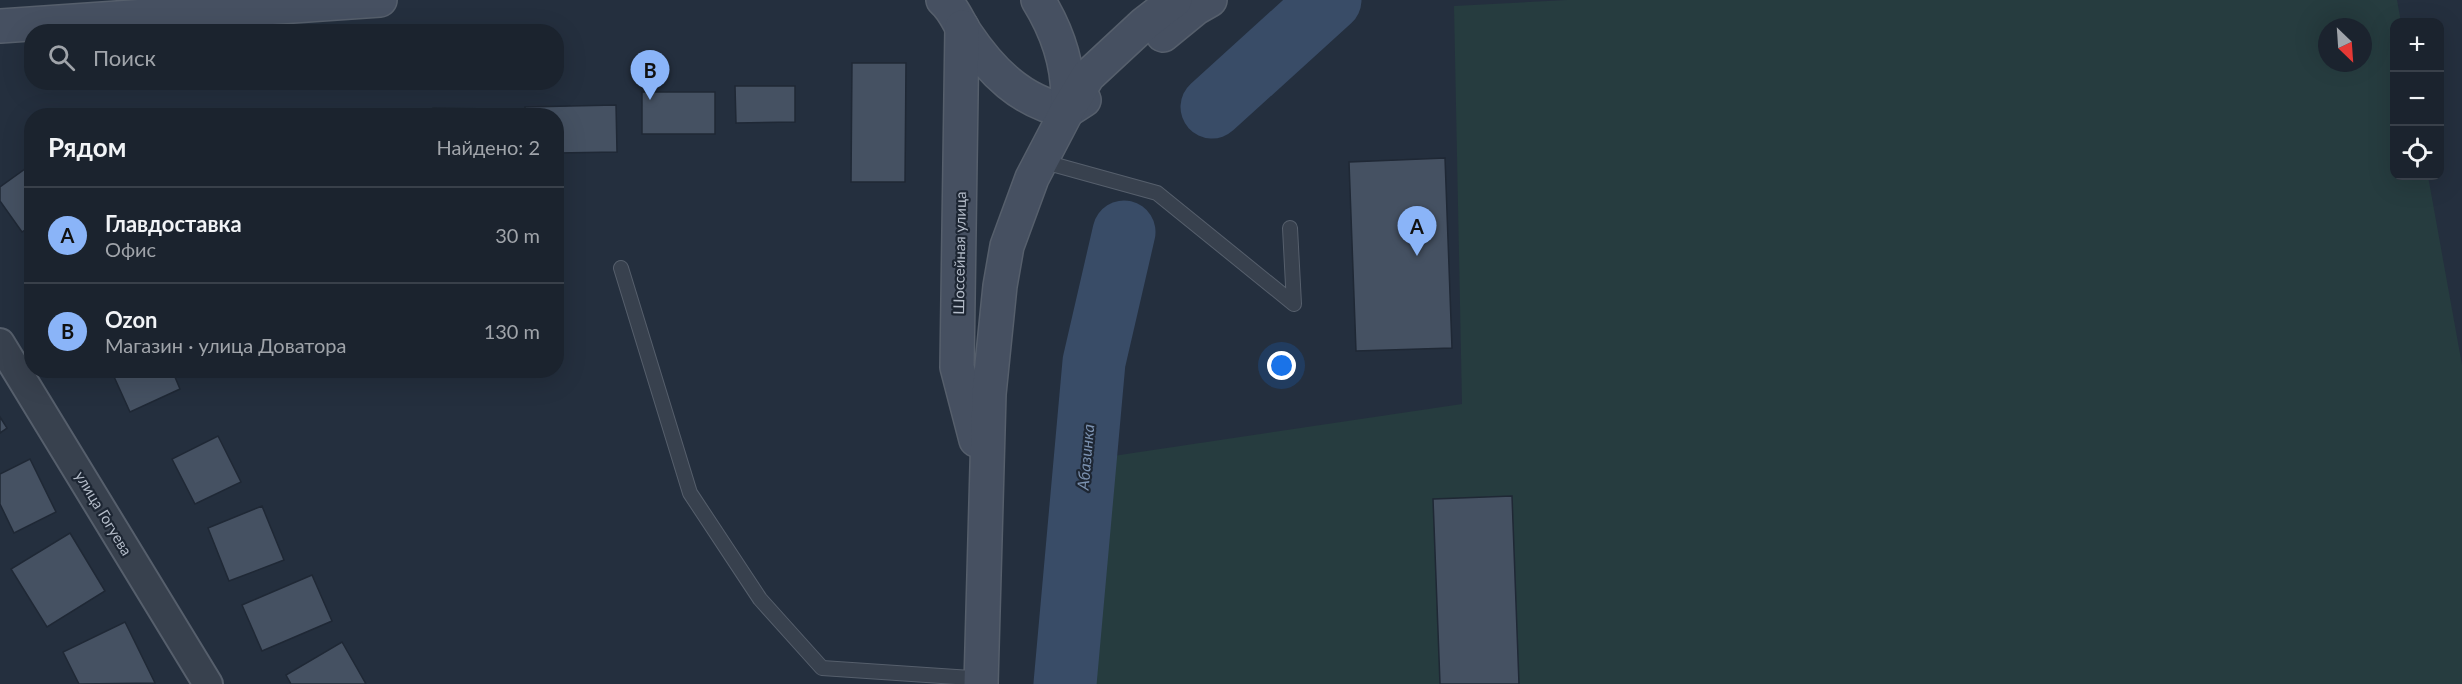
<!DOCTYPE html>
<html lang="ru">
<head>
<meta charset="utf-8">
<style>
  :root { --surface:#1b232e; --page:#242b36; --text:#f1f3f6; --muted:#a0a4aa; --line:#39404a; --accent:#8ab4f8 }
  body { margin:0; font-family:Lato,sans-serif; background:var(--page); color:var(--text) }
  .controls { position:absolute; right:18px; top:18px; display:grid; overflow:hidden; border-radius:12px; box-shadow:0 6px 24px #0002 }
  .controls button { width:54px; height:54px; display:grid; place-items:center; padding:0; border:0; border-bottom:2px solid var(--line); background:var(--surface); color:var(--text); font:30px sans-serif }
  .compass { position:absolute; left:2318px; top:18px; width:54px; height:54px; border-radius:50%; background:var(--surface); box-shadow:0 6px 24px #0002; rotate:155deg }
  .you { position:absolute; left:1282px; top:366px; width:21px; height:21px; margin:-15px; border:4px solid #fff; border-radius:50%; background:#1a73e8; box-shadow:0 0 0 9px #1a73e833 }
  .badge { display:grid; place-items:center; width:39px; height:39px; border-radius:50%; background:var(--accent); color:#111; font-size:20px; font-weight:700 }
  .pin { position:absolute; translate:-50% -50px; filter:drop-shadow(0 2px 3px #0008) }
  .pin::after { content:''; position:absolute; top:32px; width:21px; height:18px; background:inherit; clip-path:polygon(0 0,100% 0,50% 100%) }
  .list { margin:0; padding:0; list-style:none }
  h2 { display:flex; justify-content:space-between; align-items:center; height:78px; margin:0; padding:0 24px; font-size:26px }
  h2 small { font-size:20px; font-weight:400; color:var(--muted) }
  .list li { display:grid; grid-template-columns:39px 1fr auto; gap:18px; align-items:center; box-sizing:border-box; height:96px; padding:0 24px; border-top:2px solid var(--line) }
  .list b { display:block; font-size:22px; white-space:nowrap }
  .list p { margin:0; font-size:20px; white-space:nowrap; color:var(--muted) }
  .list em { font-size:20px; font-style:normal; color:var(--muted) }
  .icon { flex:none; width:33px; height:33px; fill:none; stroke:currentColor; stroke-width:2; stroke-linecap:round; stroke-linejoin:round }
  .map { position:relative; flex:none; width:2462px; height:684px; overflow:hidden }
  .search { position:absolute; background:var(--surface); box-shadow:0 6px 24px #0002; left:24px; top:24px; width:540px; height:66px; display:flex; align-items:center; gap:15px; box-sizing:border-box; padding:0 21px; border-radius:24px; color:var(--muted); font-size:22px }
  .panel { position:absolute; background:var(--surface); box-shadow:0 6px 24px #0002; left:24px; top:108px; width:540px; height:270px; border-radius:24px }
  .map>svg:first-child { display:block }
  .green { fill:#263c3f; fill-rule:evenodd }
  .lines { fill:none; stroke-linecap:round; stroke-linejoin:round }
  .river { stroke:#394c67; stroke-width:63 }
  .building { fill:#455162; stroke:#1f2835; stroke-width:1.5 }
  .service-casing { stroke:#565f6c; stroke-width:16 }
  .minor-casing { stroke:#565f6c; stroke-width:32 }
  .secondary-casing { stroke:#565f6c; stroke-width:36 }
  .service { stroke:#38414e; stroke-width:14 }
  .minor { stroke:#38414e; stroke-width:28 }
  .secondary { stroke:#465061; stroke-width:33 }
  .labels { text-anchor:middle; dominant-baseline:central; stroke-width:4.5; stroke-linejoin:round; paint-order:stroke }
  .street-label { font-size:15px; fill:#b4bcc9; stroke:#1d2633 }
  .water-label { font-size:16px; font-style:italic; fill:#7c92b1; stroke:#1d2633 }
</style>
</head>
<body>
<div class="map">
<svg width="2462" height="684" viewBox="0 0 2462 684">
  <rect width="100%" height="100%" fill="#242f3e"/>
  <!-- green -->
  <path class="green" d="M1567,0H2397L2401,22H2394V176H2428L2462,365V684H1086L1093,459L1462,404L1454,6ZM2327,27H2363V63H2327Z"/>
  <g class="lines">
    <!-- river -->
    <g class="river">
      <path d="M1212,107L1330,0"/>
      <path d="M1065,684L1094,362L1124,232"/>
    </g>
  </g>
  <!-- building -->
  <g class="building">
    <path d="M852,63H906L905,182H851Z"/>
    <path d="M735,86H795V122L736,123Z"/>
    <rect x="642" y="92" width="73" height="42"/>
    <path d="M616,105L617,152L556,153V116H525V107Z"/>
    <path d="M433,108L492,109V116H433Z"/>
    <path d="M1445,158L1452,348L1356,351L1349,162Z"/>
    <path d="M32,164V225L22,232L0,201V187Z"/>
    <path d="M111,370H172L180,389L130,412Z"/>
    <path d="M0,417L7,428L0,433Z"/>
    <path d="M218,436L241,482L195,504L172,459Z"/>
    <path d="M30,459L56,512L14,533L0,504V474Z"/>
    <path d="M1512,496L1519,684H1440L1433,499Z"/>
    <path d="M262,506L284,560L229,581L208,528Z"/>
    <path d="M70,533L105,591L47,627L11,569Z"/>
    <path d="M312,575L332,621L262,651L242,605Z"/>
    <path d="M125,622L155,683L79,684L63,652Z"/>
    <path d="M342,642L366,684H291L286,675Z"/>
  </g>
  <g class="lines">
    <defs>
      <g id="service">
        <path d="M1041,161L1157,193L1294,304L1290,228"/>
        <path d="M621,268L690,493L760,599L822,668L971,678"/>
      </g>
      <path id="minor" d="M0,343L208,684"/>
      <g id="secondary">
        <path d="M943,0C954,9 958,22 966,34C991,71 1021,102 1067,111L1084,100"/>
        <path d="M1038,0C1059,34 1071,71 1067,111"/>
        <path d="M0,26L380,0"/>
        <path d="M962,27L957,367L976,440"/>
        <path d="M1163,35L1196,8L1210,0"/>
        <path d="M981,684L989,394L1000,286L1007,246L1032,178L1067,111L1088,76L1144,24L1175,0"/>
      </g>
    </defs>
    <!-- service casing -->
    <use href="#service" class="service-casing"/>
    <!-- minor casing -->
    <use href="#minor" class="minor-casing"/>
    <!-- secondary casing -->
    <use href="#secondary" class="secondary-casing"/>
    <!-- service -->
    <use href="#service" class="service"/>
    <!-- minor -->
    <use href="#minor" class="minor"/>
    <!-- secondary -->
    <use href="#secondary" class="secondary"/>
  </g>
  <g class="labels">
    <!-- street labels -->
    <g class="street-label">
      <text transform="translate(959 253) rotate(-89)">Шоссейная улица</text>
      <text transform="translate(104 513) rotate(59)">улица Гогуева</text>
    </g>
    <!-- water labels -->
    <g class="water-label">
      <text transform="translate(1085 457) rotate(-85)">Абазинка</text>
    </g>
  </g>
</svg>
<div class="controls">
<button>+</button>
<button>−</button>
<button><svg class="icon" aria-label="locate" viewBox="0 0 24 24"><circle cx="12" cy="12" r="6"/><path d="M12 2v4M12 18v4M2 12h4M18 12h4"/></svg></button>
</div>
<svg class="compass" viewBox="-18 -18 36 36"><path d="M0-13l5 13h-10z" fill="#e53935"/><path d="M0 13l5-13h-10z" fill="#a0a4aa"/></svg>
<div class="you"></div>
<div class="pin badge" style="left:1417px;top:256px">A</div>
<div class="pin badge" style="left:650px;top:100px">B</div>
<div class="search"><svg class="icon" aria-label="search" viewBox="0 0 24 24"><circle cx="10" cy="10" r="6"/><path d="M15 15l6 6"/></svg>Поиск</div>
<section class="panel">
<h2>Рядом<small>Найдено: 2</small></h2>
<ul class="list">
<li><span class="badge">A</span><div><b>Главдоставка</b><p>Офис</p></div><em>30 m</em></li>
<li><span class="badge">B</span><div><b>Ozon</b><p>Магазин · улица Доватора</p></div><em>130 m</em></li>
</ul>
</section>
</div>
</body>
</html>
